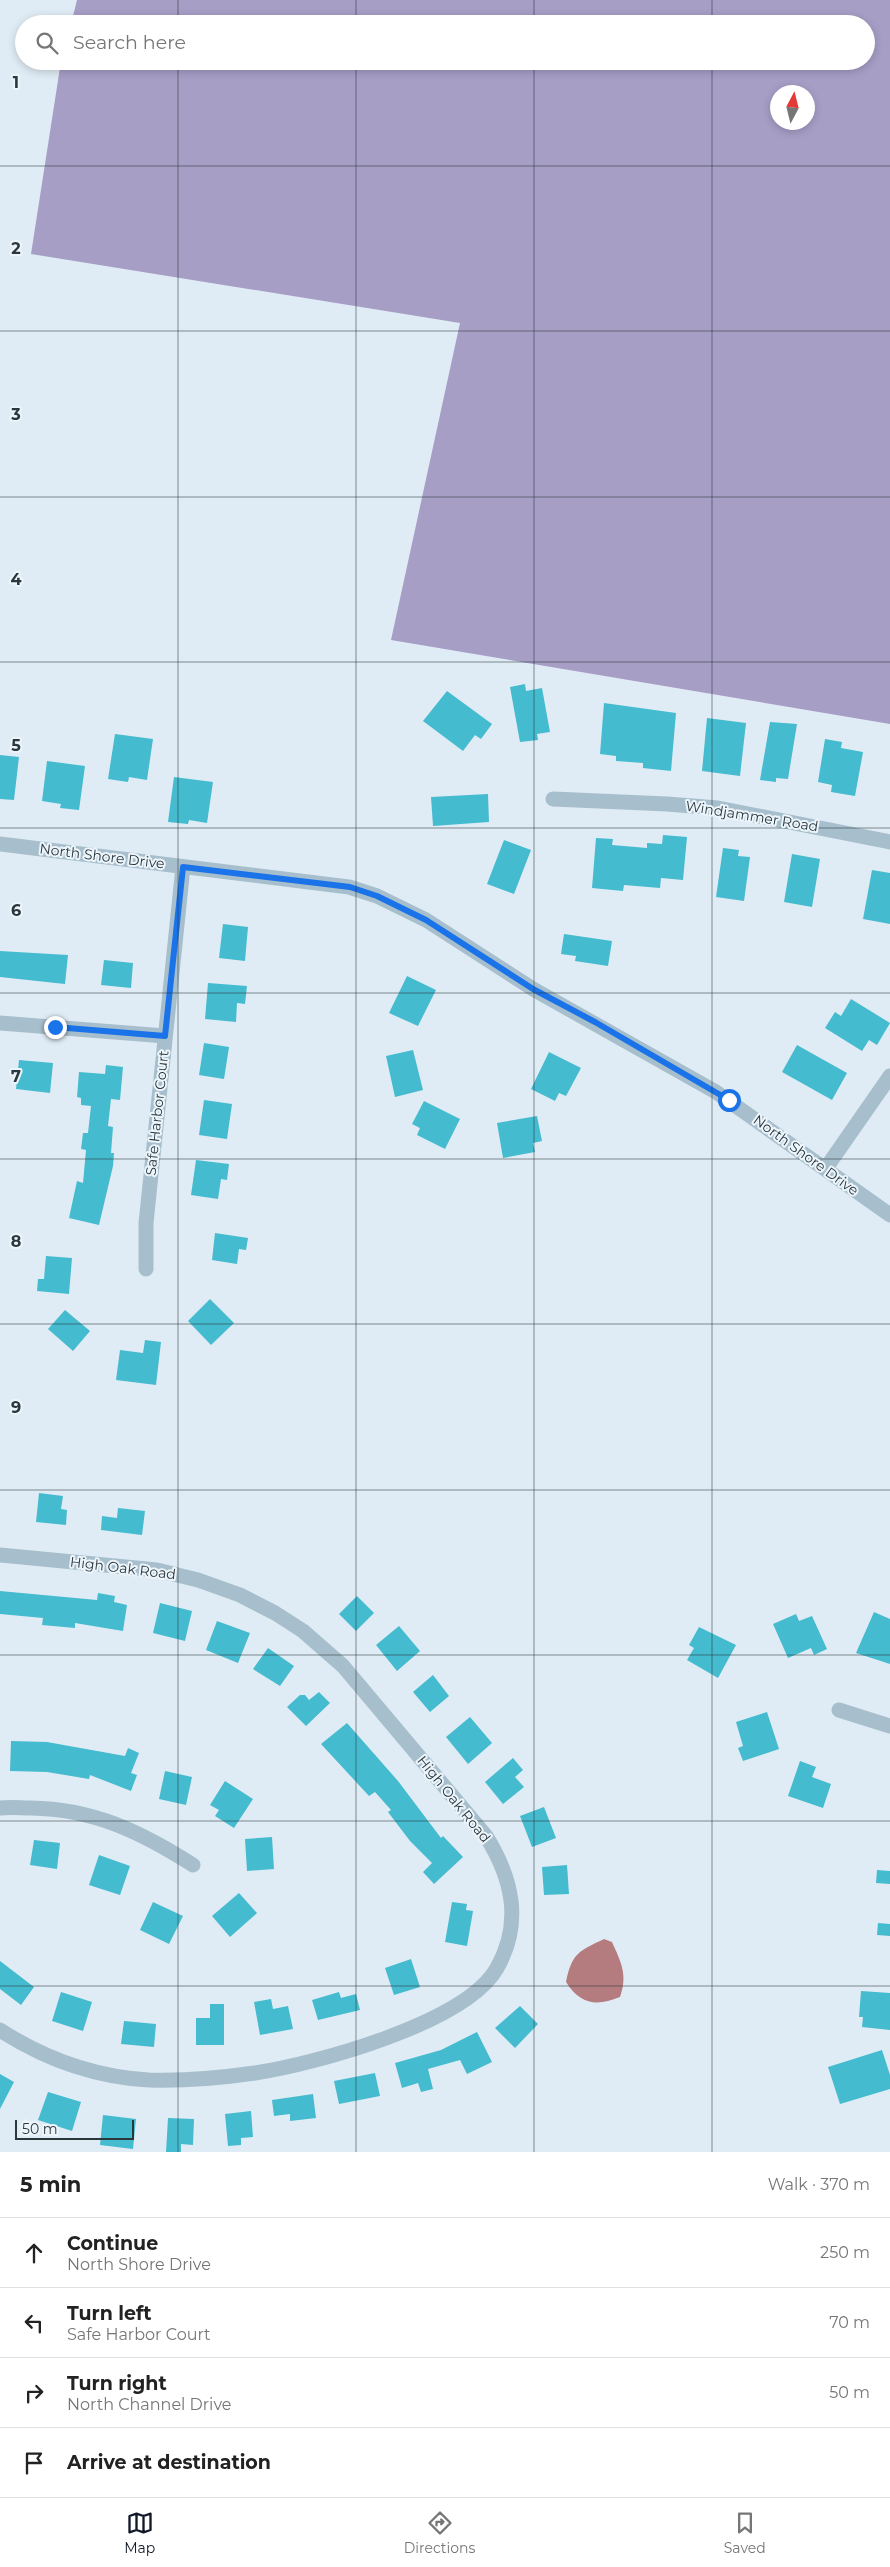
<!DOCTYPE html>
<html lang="en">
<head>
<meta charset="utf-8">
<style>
  :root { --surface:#fff; --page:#f6f6f6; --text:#222; --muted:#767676; --line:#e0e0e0; --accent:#111827 }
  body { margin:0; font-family:Montserrat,sans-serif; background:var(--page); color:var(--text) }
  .compass { position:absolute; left:770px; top:85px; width:45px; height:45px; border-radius:50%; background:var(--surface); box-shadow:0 2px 8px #0003; rotate:7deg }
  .scale { position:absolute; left:15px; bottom:12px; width:119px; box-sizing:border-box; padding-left:5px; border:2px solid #2a383c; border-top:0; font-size:14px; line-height:18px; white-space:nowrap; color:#2a383c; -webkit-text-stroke:4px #edf5fc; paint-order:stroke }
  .stop { position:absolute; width:15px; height:15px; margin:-11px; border:4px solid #1a73e8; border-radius:50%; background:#fff }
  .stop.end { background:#1a73e8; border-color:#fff; box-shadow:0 1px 5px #0008 }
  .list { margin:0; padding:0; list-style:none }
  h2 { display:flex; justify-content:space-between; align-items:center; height:65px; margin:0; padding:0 20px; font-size:21px }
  h2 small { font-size:16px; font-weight:400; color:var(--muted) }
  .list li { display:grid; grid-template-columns:32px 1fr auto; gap:15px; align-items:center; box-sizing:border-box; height:70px; padding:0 20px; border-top:1px solid var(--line) }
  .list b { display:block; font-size:19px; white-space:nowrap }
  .list p { margin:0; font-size:16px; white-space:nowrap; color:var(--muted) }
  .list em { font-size:16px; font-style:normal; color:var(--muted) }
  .icon { flex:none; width:28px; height:28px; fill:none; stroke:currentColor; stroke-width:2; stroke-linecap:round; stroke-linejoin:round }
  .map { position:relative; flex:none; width:890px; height:2152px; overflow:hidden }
  .search { position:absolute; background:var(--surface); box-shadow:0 2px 8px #0003; left:15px; right:15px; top:15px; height:55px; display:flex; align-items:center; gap:12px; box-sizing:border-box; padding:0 18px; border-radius:28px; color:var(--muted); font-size:19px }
  .sheet { height:345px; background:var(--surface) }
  nav { display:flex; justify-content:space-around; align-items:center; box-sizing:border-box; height:70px; border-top:1px solid var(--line); background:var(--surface); font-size:14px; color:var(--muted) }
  nav a { display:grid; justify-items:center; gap:2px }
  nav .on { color:var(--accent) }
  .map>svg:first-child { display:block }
  .green { fill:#a79ec6; fill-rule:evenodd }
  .water { fill:#b57c7f }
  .building { fill:#44bbce }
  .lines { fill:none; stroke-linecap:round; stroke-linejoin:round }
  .street { stroke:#a7bfcc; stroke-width:15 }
  .route { stroke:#1a73e8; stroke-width:6 }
  .grid { fill:none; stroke:#2a383c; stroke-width:1; stroke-opacity:0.55 }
  .labels { text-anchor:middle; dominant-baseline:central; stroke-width:4; stroke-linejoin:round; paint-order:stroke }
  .street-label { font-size:14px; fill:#2a383c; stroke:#edf5fc }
  .grid-label { font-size:16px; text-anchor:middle; font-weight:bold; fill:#2a383c; stroke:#edf5fc; stroke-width:4; stroke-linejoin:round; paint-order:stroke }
</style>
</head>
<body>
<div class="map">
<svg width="890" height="2152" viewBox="0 0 890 2152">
  <rect width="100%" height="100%" fill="#e0ecf5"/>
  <!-- green -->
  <path class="green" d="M77,0H890V724L391,640L460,323L31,254L61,61H866V24H71ZM778,92H808V122H778Z"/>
  <!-- water -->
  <path class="water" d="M604,1939L612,1942C621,1962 628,1975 620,1997C596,2007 580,2004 566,1982C572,1953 579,1951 604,1939Z"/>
  <!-- building -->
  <g class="building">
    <path d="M525,684L526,691L542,688L550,732L537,734L538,740L520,742L510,687Z"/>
    <path d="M447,691L492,724L481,739L475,735L463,751L423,721Z"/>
    <path d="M604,703L676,713L671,771L643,768V763L616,761V756L600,754Z"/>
    <path d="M707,718L746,723L740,776L702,771Z"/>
    <path d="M770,722L797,724L788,779L776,778V782L760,780Z"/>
    <path d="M115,734L153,739L147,780L129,777L128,782L108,779Z"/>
    <path d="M825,739L842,742L841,748L863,752L855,796L831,792L832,785L818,782Z"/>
    <path d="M0,755L19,757L14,800L0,799Z"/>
    <path d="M47,761L85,766L79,810L60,808L61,804L42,801Z"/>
    <path d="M174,777L213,782L207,823L189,820L188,824L168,822Z"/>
    <path d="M488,794L489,822L433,826L431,797Z"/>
    <path d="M663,835L687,837L683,880L661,878L660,888L624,885L623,891L592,888L596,838L613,839L612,845L647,848V843L662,844Z"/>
    <path d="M504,840L531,850L514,894L487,884Z"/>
    <path d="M723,848L739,850L738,856L750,857L744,901L716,897Z"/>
    <path d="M792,854L820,859L812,907L784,902Z"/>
    <path d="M872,870L890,873V924L863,919Z"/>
    <path d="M223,924L248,927L245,961L219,958Z"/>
    <path d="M564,934L612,941L608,966L575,961L576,956L561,954Z"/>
    <path d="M0,951L68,955L65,984L0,977Z"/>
    <path d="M104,960L133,963L131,988L101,985Z"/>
    <path d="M407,976L436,990L418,1026L389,1013Z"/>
    <path d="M208,983L247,986L245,1004L237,1003L236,1022L205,1019Z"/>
    <path d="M851,999L890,1023L877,1045L869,1040L862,1051L825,1028L835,1012L841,1016Z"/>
    <path d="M204,1043L229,1047L224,1079L199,1075Z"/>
    <path d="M797,1045L847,1073L832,1100L782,1072Z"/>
    <path d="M413,1050L423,1090L395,1097L386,1056Z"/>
    <path d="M549,1052L581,1068L566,1096L559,1093L555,1101L531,1089Z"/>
    <path d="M19,1060L53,1063L50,1093L16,1089Z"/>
    <path d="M106,1065L123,1067L120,1100L111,1099L108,1126L113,1127L111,1153H114L113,1166L99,1225L69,1218L77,1181L83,1183L86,1150L81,1149L83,1133H88L91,1106L81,1105V1098L77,1097L79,1072L105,1074Z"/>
    <path d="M204,1100L232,1104L227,1139L199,1135Z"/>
    <path d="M424,1101L460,1119L445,1149L417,1135L420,1128L412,1124Z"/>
    <path d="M537,1116L542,1141L533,1143L535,1152L503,1158L497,1123Z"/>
    <path d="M196,1160L229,1164L227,1180L221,1179L218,1199L191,1195Z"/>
    <path d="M215,1233L248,1238L246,1250L239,1249L237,1264L212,1260Z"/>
    <path d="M46,1256L72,1258L69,1294L37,1291L38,1279H44Z"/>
    <path d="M210,1299L234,1323L211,1345L188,1321Z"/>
    <path d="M65,1310L90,1331L73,1351L48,1329Z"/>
    <path d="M145,1340L161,1342L156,1385L116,1380L120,1350L143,1353Z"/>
    <path d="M39,1493L63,1496L61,1509L67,1510L66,1525L36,1522Z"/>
    <path d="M118,1508L145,1511L142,1535L101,1530L102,1516L117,1518Z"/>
    <path d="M0,1591L97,1600L98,1593L115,1596L114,1602L127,1605L123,1631L75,1623V1628L42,1625L43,1618L0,1614Z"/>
    <path d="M357,1596L374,1613L356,1631L339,1614Z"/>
    <path d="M160,1603L192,1611L185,1641L153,1633Z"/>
    <path d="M874,1612L890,1619V1664L856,1653Z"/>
    <path d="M796,1614L799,1621L812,1616L827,1649L814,1655L811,1648L788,1658L773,1624Z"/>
    <path d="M217,1621L250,1633L238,1663L206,1650Z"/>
    <path d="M399,1626L420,1651L397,1671L376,1645Z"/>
    <path d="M699,1627L736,1645L718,1678L687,1660L694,1648L689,1645Z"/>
    <path d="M268,1648L294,1666L280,1686L253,1669Z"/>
    <path d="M433,1675L449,1696L430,1712L413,1692Z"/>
    <path d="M319,1692L330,1703L306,1726L287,1707L300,1695H305L309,1700Z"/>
    <path d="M767,1712L779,1749L743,1761L738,1748L743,1746L736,1722Z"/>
    <path d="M470,1717L492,1743L468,1764L446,1737Z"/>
    <path d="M347,1723L398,1781L441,1838L443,1836L463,1857L434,1884L423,1872L432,1863L410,1841L388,1812L391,1810L375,1792L369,1796L321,1744Z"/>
    <path d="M11,1741L47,1742L125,1756L128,1748L139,1753L131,1773L137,1775L131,1791L90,1775L89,1779L47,1772L10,1771Z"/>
    <path d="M513,1758L523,1770L515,1777L524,1787L503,1804L485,1782Z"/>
    <path d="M800,1761L816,1767L812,1777L831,1784L823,1808L788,1796Z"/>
    <path d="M165,1771L192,1777L186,1805L159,1799Z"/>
    <path d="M225,1781L253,1799L234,1828L215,1816L219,1810L210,1805Z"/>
    <path d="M544,1807L556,1838L532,1847L520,1816Z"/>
    <path d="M272,1837L274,1869L247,1871L245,1839Z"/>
    <path d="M34,1840L60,1843L57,1869L30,1865Z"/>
    <path d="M99,1855L130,1866L120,1895L89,1885Z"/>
    <path d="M567,1865L569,1894L544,1895L542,1867Z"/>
    <path d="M877,1870L890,1871V1884L876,1883Z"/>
    <path d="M239,1893L257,1913L230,1937L212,1916Z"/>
    <path d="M153,1902L183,1916L169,1944L140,1930Z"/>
    <path d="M452,1902L467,1904L466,1910L473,1911L467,1946L445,1942Z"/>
    <path d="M878,1923L890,1924V1936L877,1935Z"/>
    <path d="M411,1959L420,1987L394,1995L385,1968Z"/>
    <path d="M0,1961L34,1987L21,2005L0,1989Z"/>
    <path d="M861,1991L890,1993V2030L862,2027L863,2017H859Z"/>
    <path d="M61,1992L92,2002L83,2031L52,2021Z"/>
    <path d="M339,1992L341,1998L356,1994L360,2010L318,2020L312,2000Z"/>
    <path d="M271,1999L273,2009L288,2006L293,2029L260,2035L254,2002Z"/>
    <path d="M210,2004H224V2045H196V2018H210Z"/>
    <path d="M520,2006L538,2024L515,2048L495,2028Z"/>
    <path d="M124,2021L156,2024L154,2047L121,2044Z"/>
    <path d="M477,2032L492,2062L467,2074L460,2060L428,2069L433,2089L421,2092L418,2083L402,2088L395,2063L441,2050Z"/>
    <path d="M882,2050L890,2075V2089L840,2104L828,2067Z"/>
    <path d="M375,2073L380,2096L339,2104L334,2081Z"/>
    <path d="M0,2074L14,2082L0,2109Z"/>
    <path d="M48,2092L81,2102L72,2131L38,2120Z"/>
    <path d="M313,2094L316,2118L290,2121V2114L274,2116L272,2100Z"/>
    <path d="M251,2111L253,2137L241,2138V2145L228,2146L225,2114Z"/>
    <path d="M103,2115L136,2119L133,2149L100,2145Z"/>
    <path d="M168,2118L194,2119L193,2145L181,2144V2152H166Z"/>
  </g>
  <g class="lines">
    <!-- street -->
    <g class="street">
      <path d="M553,799L667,804L718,808L890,842"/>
      <path d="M0,844L349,887L377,896L426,920L533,989L716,1092L890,1215"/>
      <path d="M0,1023L165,1036"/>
      <path d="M826,1168L890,1076"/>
      <path d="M146,1269V1223L183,867"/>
      <path d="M0,1555L157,1570L198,1580L240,1595L275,1613L303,1631L343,1666L486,1836C512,1878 523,1922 497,1968C466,2023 315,2064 255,2073C220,2078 184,2081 149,2080C96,2077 45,2059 0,2030"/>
      <path d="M839,1710L890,1726"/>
      <path d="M0,1808C10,1807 21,1808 31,1808C94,1809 141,1832 193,1865"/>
    </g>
  </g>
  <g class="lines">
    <!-- route -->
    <path class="route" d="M55,1027L165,1036L183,867L350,887L377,896L426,920L533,989L595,1022L729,1100"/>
  </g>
  <!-- grid -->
  <path class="grid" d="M178,0V24M356,0V24M534,0V24M712,0V24M178,61V2152M356,61V2152M534,61V2152M712,61V2152M0,166H890M0,331H890M0,497H890M0,662H890M0,828H890M0,993H890M0,1159H890M0,1324H890M0,1490H890M0,1655H890M0,1821H890M0,1986H890"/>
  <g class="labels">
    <!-- street labels -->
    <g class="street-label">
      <text transform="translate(752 816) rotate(9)">Windjammer Road</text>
      <text transform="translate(102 856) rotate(7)">North Shore Drive</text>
      <text transform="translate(157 1113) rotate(-84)">Safe Harbor Court</text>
      <text transform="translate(806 1155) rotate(36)">North Shore Drive</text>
      <text transform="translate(123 1568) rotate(7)">High Oak Road</text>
      <text transform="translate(454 1799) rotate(51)">High Oak Road</text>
    </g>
  </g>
  <g class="grid-label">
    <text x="16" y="88">1</text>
    <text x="16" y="254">2</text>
    <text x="16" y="420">3</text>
    <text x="16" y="585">4</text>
    <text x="16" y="751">5</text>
    <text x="16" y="916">6</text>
    <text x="16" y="1082">7</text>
    <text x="16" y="1247">8</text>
    <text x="16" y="1413">9</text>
  </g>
</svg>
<svg class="compass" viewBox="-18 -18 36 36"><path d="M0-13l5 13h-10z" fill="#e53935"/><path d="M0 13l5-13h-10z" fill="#767676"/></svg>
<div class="scale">50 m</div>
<div class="stop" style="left:729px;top:1100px"></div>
<div class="stop end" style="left:55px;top:1027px"></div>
<div class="search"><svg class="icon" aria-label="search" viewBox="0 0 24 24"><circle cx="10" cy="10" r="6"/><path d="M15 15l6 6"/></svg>Search here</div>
</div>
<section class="sheet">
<h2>5 min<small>Walk · 370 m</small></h2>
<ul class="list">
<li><svg class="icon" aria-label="ahead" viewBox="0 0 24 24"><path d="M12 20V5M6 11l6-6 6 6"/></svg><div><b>Continue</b><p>North Shore Drive</p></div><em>250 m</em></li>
<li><svg class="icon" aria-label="left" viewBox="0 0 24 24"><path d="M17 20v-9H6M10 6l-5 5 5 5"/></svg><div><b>Turn left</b><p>Safe Harbor Court</p></div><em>70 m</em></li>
<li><svg class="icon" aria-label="right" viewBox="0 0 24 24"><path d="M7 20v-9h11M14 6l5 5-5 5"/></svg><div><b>Turn right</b><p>North Channel Drive</p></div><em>50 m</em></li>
<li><svg class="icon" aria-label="arrive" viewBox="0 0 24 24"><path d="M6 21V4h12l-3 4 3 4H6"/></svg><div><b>Arrive at destination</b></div></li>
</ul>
</section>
<nav>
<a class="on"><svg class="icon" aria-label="map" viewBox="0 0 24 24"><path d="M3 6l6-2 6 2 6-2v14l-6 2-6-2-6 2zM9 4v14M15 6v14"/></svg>Map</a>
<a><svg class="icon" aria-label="directions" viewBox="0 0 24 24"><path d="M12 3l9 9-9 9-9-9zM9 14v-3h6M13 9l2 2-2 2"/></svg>Directions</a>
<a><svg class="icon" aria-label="saved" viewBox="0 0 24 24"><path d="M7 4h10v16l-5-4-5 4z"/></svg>Saved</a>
</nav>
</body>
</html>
